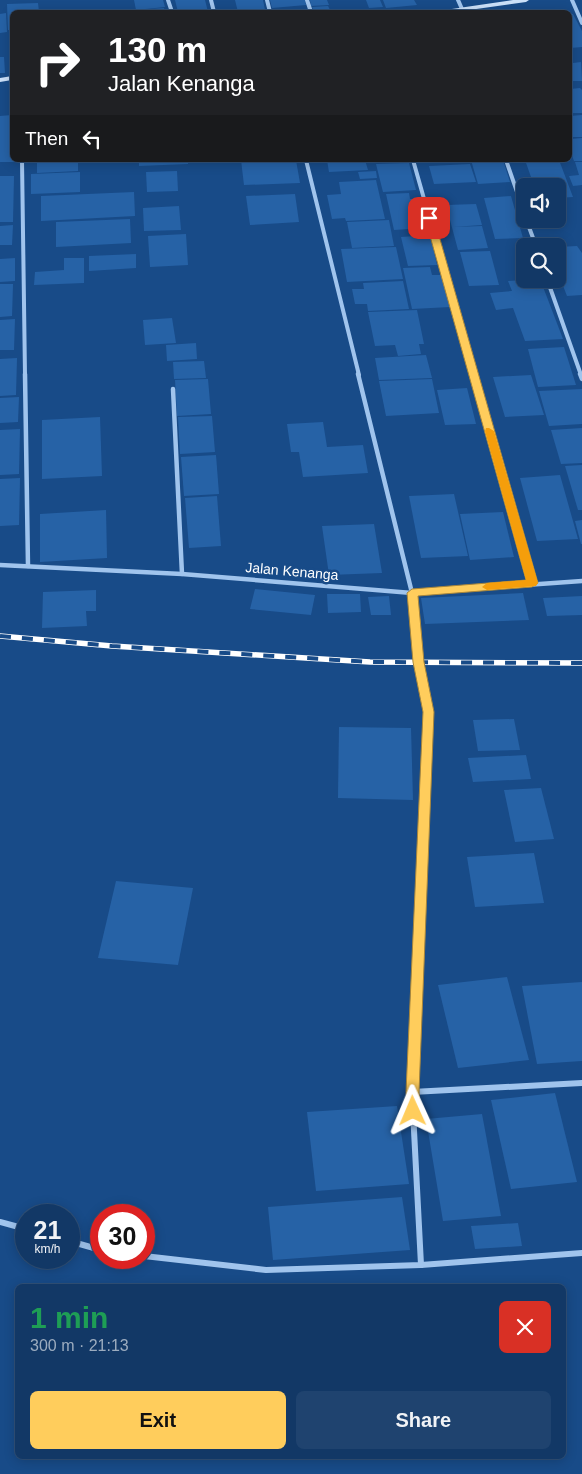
<!DOCTYPE html>
<html lang="en">
<head>
<meta charset="utf-8">
<style>
	body { margin:0; font-family:Helvetica,sans-serif; background:#1f436f; color:#f1f3f6; height:100vh; display:flex; flex-direction:column; font-size:19px; white-space:nowrap }
	* { box-sizing:border-box; margin:0 }
	p { font-size:16px; color:#9cacbf }
	.icon { flex:none; width:28px; height:28px; fill:none; stroke:currentColor; stroke-width:2; stroke-linecap:round; stroke-linejoin:round }
	.map { position:relative; flex:1; overflow:hidden }
	.panel { position:absolute; left:15px; top:1284px; width:551px; height:175px; display:flex; flex-direction:column; background:#123866; border-radius:8px; box-shadow:0 2px 12px #0003,0 0 0 1px #31527a }
	.panel>* { flex:none }
	.top-card { position:absolute; left:10px; top:10px; width:562px; height:152px; border-radius:8px; box-shadow:0 2px 12px #0003,0 0 0 1px #31527a; background:#202124; color:#fff; overflow:hidden }
	.fabs { position:absolute; left:516px; top:178px; display:grid; gap:10px }
	.fabs a { display:grid; place-items:center; width:50px; height:50px; border-radius:8px; background:#123866; box-shadow:0 2px 12px #0003,0 0 0 1px #31527a; font-size:25px }
	.speed { position:absolute; left:15px; top:1204px; display:flex; gap:10px; font-size:25px; font-weight:700; text-align:center }
	.speed>* { display:grid; place-content:center; width:65px; height:65px; border-radius:50%; background:#123866; box-shadow:0 2px 12px #0003,0 0 0 1px #31527a; line-height:1 }
	.speed small { font-size:12px; font-weight:400 }
	.speed .limit { border:8px solid #d22; background:#fff; color:#111 }
	.pin { position:absolute; display:grid; place-items:center; width:42px; height:42px; color:#fff; margin:-21px; border-radius:10px; box-shadow:0 2px 8px #0006 }
	.me { position:absolute; width:55px; margin:-28px; rotate:359deg; stroke-linejoin:round; filter:drop-shadow(0 0 4px #0008) }
	.turn { display:flex; align-items:center; gap:18px; height:105px; padding:0 15px; font-size:22px }
	.turn .icon { width:65px; height:65px; stroke-width:2.5 }
	.turn b { display:block; font-size:35px; line-height:42px }
	.then { display:flex; align-items:center; height:48px; padding:0 15px; background:#0003; gap:10px; font-size:19px }
	.round { display:grid; place-items:center; flex:none; width:52px; height:52px; border-radius:8px; background:#1f436f }
	.head { display:flex; align-items:center; justify-content:space-between; height:85px; padding:0 15px }
	h1 { font-size:30px; font-weight:600; line-height:38px; color:#1e9e55 }
	.cta { display:flex; gap:10px; margin-top:auto; padding:10px 15px }
	.cta a { flex:1; height:58px; border-radius:8px; background:#ffcd5c; color:#111; font-size:20px; font-weight:600; line-height:58px; text-align:center }
	.cta a+a { background:#1f436f; color:#f1f3f6 }
	.map>svg:first-child { display:block }
</style>
</head>
<body>
<div class="map">
<svg width="582" height="1474" viewBox="0 0 582 1474">
	<rect width="100%" height="100%" fill="#184b88"/>
	<g fill="#2662a6">
		<path d="M134,0H163L165,7L136,10Z"/>
		<path d="M175,0H205L208,12H178Z"/>
		<path d="M235,0H263L265,10L238,12Z"/>
		<path d="M270,0H305L306,5L272,8Z"/>
		<path d="M310,0H327L329,5L311,6Z"/>
		<path d="M366,0H380L383,7L369,8Z"/>
		<path d="M383,0H414L417,5L386,8Z"/>
		<path d="M38,3L39,12H12V30H8L7,4Z"/>
		<path d="M328,6L331,12H314L312,7Z"/>
		<path d="M164,8L165,12H137L136,10Z"/>
		<path d="M6,13L7,32L0,33V14Z"/>
		<path d="M570,14H573L582,31V47L570,48Z"/>
		<path d="M0,57H4L5,73H0Z"/>
		<path d="M570,57L573,63L581,62L582,81H570Z"/>
		<path d="M580,88L582,90V113H570V89Z"/>
		<path d="M12,115V160L15,162H0V116Z"/>
		<path d="M582,115V137H570V116Z"/>
		<path d="M582,138V161H574L570,150V139Z"/>
		<path d="M37,160H78V171L37,173Z"/>
		<path d="M139,160H188V164L139,166Z"/>
		<path d="M241,160H296L300,183L244,185Z"/>
		<path d="M327,160H365L368,170L329,172Z"/>
		<path d="M426,160H465V162L426,163Z"/>
		<path d="M471,160H503L510,182L478,184Z"/>
		<path d="M525,160H559L573,197L558,198V186H527L523,177H531Z"/>
		<path d="M575,162H582V185L573,186L569,176L579,175Z"/>
		<path d="M409,163L416,190L383,192L376,164Z"/>
		<path d="M470,164L476,182L434,184L429,166Z"/>
		<path d="M177,171L178,191L147,192L146,172Z"/>
		<path d="M376,171L377,178L360,179L358,172Z"/>
		<path d="M80,172V192L31,194V174Z"/>
		<path d="M0,176H14L13,222H0Z"/>
		<path d="M376,180L385,219L346,221L345,218L332,219L327,195L341,194L339,182Z"/>
		<path d="M134,192L135,216L41,221V196Z"/>
		<path d="M409,193L410,199H418L425,228L394,230L386,194Z"/>
		<path d="M295,194L299,222L250,225L246,196Z"/>
		<path d="M511,196L523,238L495,239L484,198Z"/>
		<path d="M476,204L482,225L453,227L482,226L488,248L458,250L446,205Z"/>
		<path d="M179,206L181,230L144,231L143,208Z"/>
		<path d="M130,219L131,243L56,247V222Z"/>
		<path d="M538,219H553L555,226L541,227Z"/>
		<path d="M389,220L394,246L352,248L347,222Z"/>
		<path d="M13,225L12,245H0V226Z"/>
		<path d="M186,234L188,265L150,267L148,236Z"/>
		<path d="M430,235L437,265L408,266L401,237Z"/>
		<path d="M577,246L582,253V295L567,296L558,273V267L565,266L558,247Z"/>
		<path d="M396,247L403,279L347,282L341,249Z"/>
		<path d="M490,251L499,285L469,286L460,252Z"/>
		<path d="M136,254V268L89,271V256Z"/>
		<path d="M15,258V281L0,282V259Z"/>
		<path d="M64,258H84V283L34,285L35,272L64,270Z"/>
		<path d="M430,267L432,275H442L450,307L412,309L403,268Z"/>
		<path d="M540,279L563,339L525,341L513,308L496,310L490,293L512,291L508,281Z"/>
		<path d="M403,281L409,309L368,311L367,304H355L352,289H364L363,283Z"/>
		<path d="M0,284H13L12,316L0,317Z"/>
		<path d="M417,310L424,344H419L421,354L398,356L395,345L375,346L368,312Z"/>
		<path d="M172,318L176,343L145,345L143,320Z"/>
		<path d="M15,319L14,350H0V320Z"/>
		<path d="M196,343L197,359L167,361L166,345Z"/>
		<path d="M564,347L576,385L538,387L528,349Z"/>
		<path d="M426,355L432,378L379,380L375,358Z"/>
		<path d="M17,358L16,395L0,396V359Z"/>
		<path d="M204,361L206,378L174,379L173,362Z"/>
		<path d="M531,375L544,415L505,417L493,377Z"/>
		<path d="M208,379L211,414L177,416L175,380Z"/>
		<path d="M432,379L439,413L386,416L379,381Z"/>
		<path d="M467,388L476,424L445,425L437,390Z"/>
		<path d="M582,389V424L549,426L539,391Z"/>
		<path d="M19,397L18,422L0,423V398Z"/>
		<path d="M212,416L215,452L180,454L178,417Z"/>
		<path d="M100,417L102,476L42,479V420Z"/>
		<path d="M323,422L327,447L363,445L368,473L303,477L299,452H291L287,424Z"/>
		<path d="M582,428V463L561,464L551,430Z"/>
		<path d="M20,429L19,474L0,475V430Z"/>
		<path d="M216,455L219,494L184,496L181,457Z"/>
		<path d="M582,465V510H578L565,466Z"/>
		<path d="M560,475L578,539L537,541L520,478Z"/>
		<path d="M20,478L19,525L0,526V479Z"/>
		<path d="M454,494L468,556L421,558L409,496Z"/>
		<path d="M217,496L221,546L189,548L185,498Z"/>
		<path d="M106,510L107,558L40,562V514Z"/>
		<path d="M503,512L514,557L470,560L460,514Z"/>
		<path d="M582,520V544H581L575,521Z"/>
		<path d="M374,524L382,573L329,575L322,526Z"/>
		<path d="M255,589L315,595L311,615L250,609Z"/>
		<path d="M96,590V611H86L87,626L42,628L43,592Z"/>
		<path d="M523,593L529,620L425,624L421,598Z"/>
		<path d="M327,594H360L361,612L328,613Z"/>
		<path d="M389,596L391,615H371L368,597Z"/>
		<path d="M582,596V615L547,616L543,598Z"/>
		<path d="M514,719L520,750L478,751L473,720Z"/>
		<path d="M339,727L411,728L413,800L338,798Z"/>
		<path d="M526,755L531,779L473,782L468,758Z"/>
		<path d="M541,788L554,839L515,842L504,790Z"/>
		<path d="M534,853L544,903L475,907L467,857Z"/>
		<path d="M116,881L193,888L178,965L98,958Z"/>
		<path d="M507,977L529,1060L458,1068L438,985Z"/>
		<path d="M582,982V1061L537,1064L522,986Z"/>
		<path d="M555,1093L577,1182L511,1189L491,1100Z"/>
		<path d="M397,1106L409,1184L316,1191L307,1112Z"/>
		<path d="M482,1114L501,1216L443,1221L426,1119Z"/>
		<path d="M402,1197L410,1250L273,1260L268,1207Z"/>
		<path d="M518,1223L522,1246L475,1249L471,1226Z"/>
	</g>
	<g fill="none" stroke-linecap="round" stroke-linejoin="round">
		<g stroke="#a0c4ed" stroke-width="4">
			<path d="M168,0L172,12"/>
			<path d="M211,0L214,12"/>
			<path d="M267,0L270,12"/>
			<path d="M307,0L311,12"/>
			<path d="M458,0L462,9"/>
			<path d="M572,0L582,23"/>
			<path d="M22,160L25,375"/>
			<path d="M306,160L359,375"/>
			<path d="M413,160L474,375"/>
			<path d="M506,160L525,215"/>
			<path d="M526,219L536,246"/>
			<path d="M547,279L581,375"/>
		</g>
		<g stroke="#a0c4ed" stroke-width="4.5">
			<path d="M25,374L28,566"/>
			<path d="M358,374L412,593L419,662L428,712L422,857"/>
			<path d="M474,374L533,583"/>
			<path d="M580,374L582,379"/>
			<path d="M173,389L182,574"/>
			<path d="M0,565L182,574L412,593L582,581"/>
		</g>
		<g stroke="#a0c4ed" stroke-width="6">
			<path d="M412,1092L582,1083"/>
			<path d="M0,1222L26,1229"/>
			<path d="M69,1241L101,1250"/>
			<path d="M144,1256L266,1270L421,1265L582,1253"/>
			<path d="M421,1265L412,1092L422,855"/>
		</g>
		<g fill="#cce1f9" fill-rule="evenodd">
			<path d="M513,0H529L526,2L455,12H442L445,10Z"/>
			<path d="M12,76V80L0,82V78Z"/>
		</g>
		<defs>
			<path id="rail" d="M0,636L112,646L370,662L582,663"/>
		</defs>
		<use href="#rail" stroke="#fff" stroke-width="5.5"/>
		<use href="#rail" stroke="#184b88" stroke-width="4" stroke-dasharray="11" stroke-linecap="butt"/>
	</g>
	<path fill="#ffcd5c" stroke="#a6853c" d="M429,215L434,218L538,583L532,587L418,596L424,662L434,712L419,1092L420,1111L418,1115L413,1117L408,1115L406,1092L423,712L413,662L407,593L412,589L526,580L425,218Z"/>
	<path fill="#f59e0b" d="M486,428H489L494,431L538,583L536,586L487,590L482,587L487,583L526,580L485,431Z"/>
	<g text-anchor="middle" stroke-width="5" stroke-linejoin="round" paint-order="stroke">
		<g font-size="14" fill="#fff" stroke="#184b88">
			<text transform="translate(292 571) rotate(5)" y="5">Jalan Kenanga</text>
		</g>
	</g>
</svg>
<div class="fabs">
<a><svg class="icon" aria-label="sound" viewBox="0 0 24 24"><path d="M4 9h4l5-4v14l-5-4H4zM17 9q2 3 0 6"/></svg></a>
<a><svg class="icon" aria-label="search" viewBox="0 0 24 24"><circle cx="10" cy="10" r="6"/><path d="M15 15l6 6"/></svg></a>
</div>
<div class="speed"><div>21<small>km/h</small></div><div class="limit">30</div></div>
<div class="pin" style="left:429px;top:218px;background:#d93025"><svg class="icon" aria-label="arrive" viewBox="0 0 24 24"><path d="M6 21V4h12l-3 4 3 4H6"/></svg></div>
<svg class="me" style="left:413px;top:1111px" viewBox="-20 -20 40 40"><path d="M0-17L14 15 0 8-14 15z" fill="#ffcd5c" stroke="#fff" stroke-width="4"/></svg>
<div class="top-card">
<div class="turn"><svg class="icon" aria-label="right" viewBox="0 0 24 24"><path d="M7 20v-9h11M14 6l5 5-5 5"/></svg><div><b>130 m</b>Jalan Kenanga</div></div>
<div class="then">Then<svg class="icon" aria-label="left" viewBox="0 0 24 24"><path d="M17 20v-9H6M10 6l-5 5 5 5"/></svg></div>
</div>
<section class="panel">
<div class="head"><div><h1>1 min</h1><p>300 m · 21:13</p></div><a class="round" style="background:#d93025;color:#fff"><svg class="icon" aria-label="close" viewBox="0 0 24 24"><path d="M6 6l12 12M18 6L6 18"/></svg></a></div>
<div class="cta"><a>Exit</a><a>Share</a></div>
</section>
</div>
</body>
</html>
